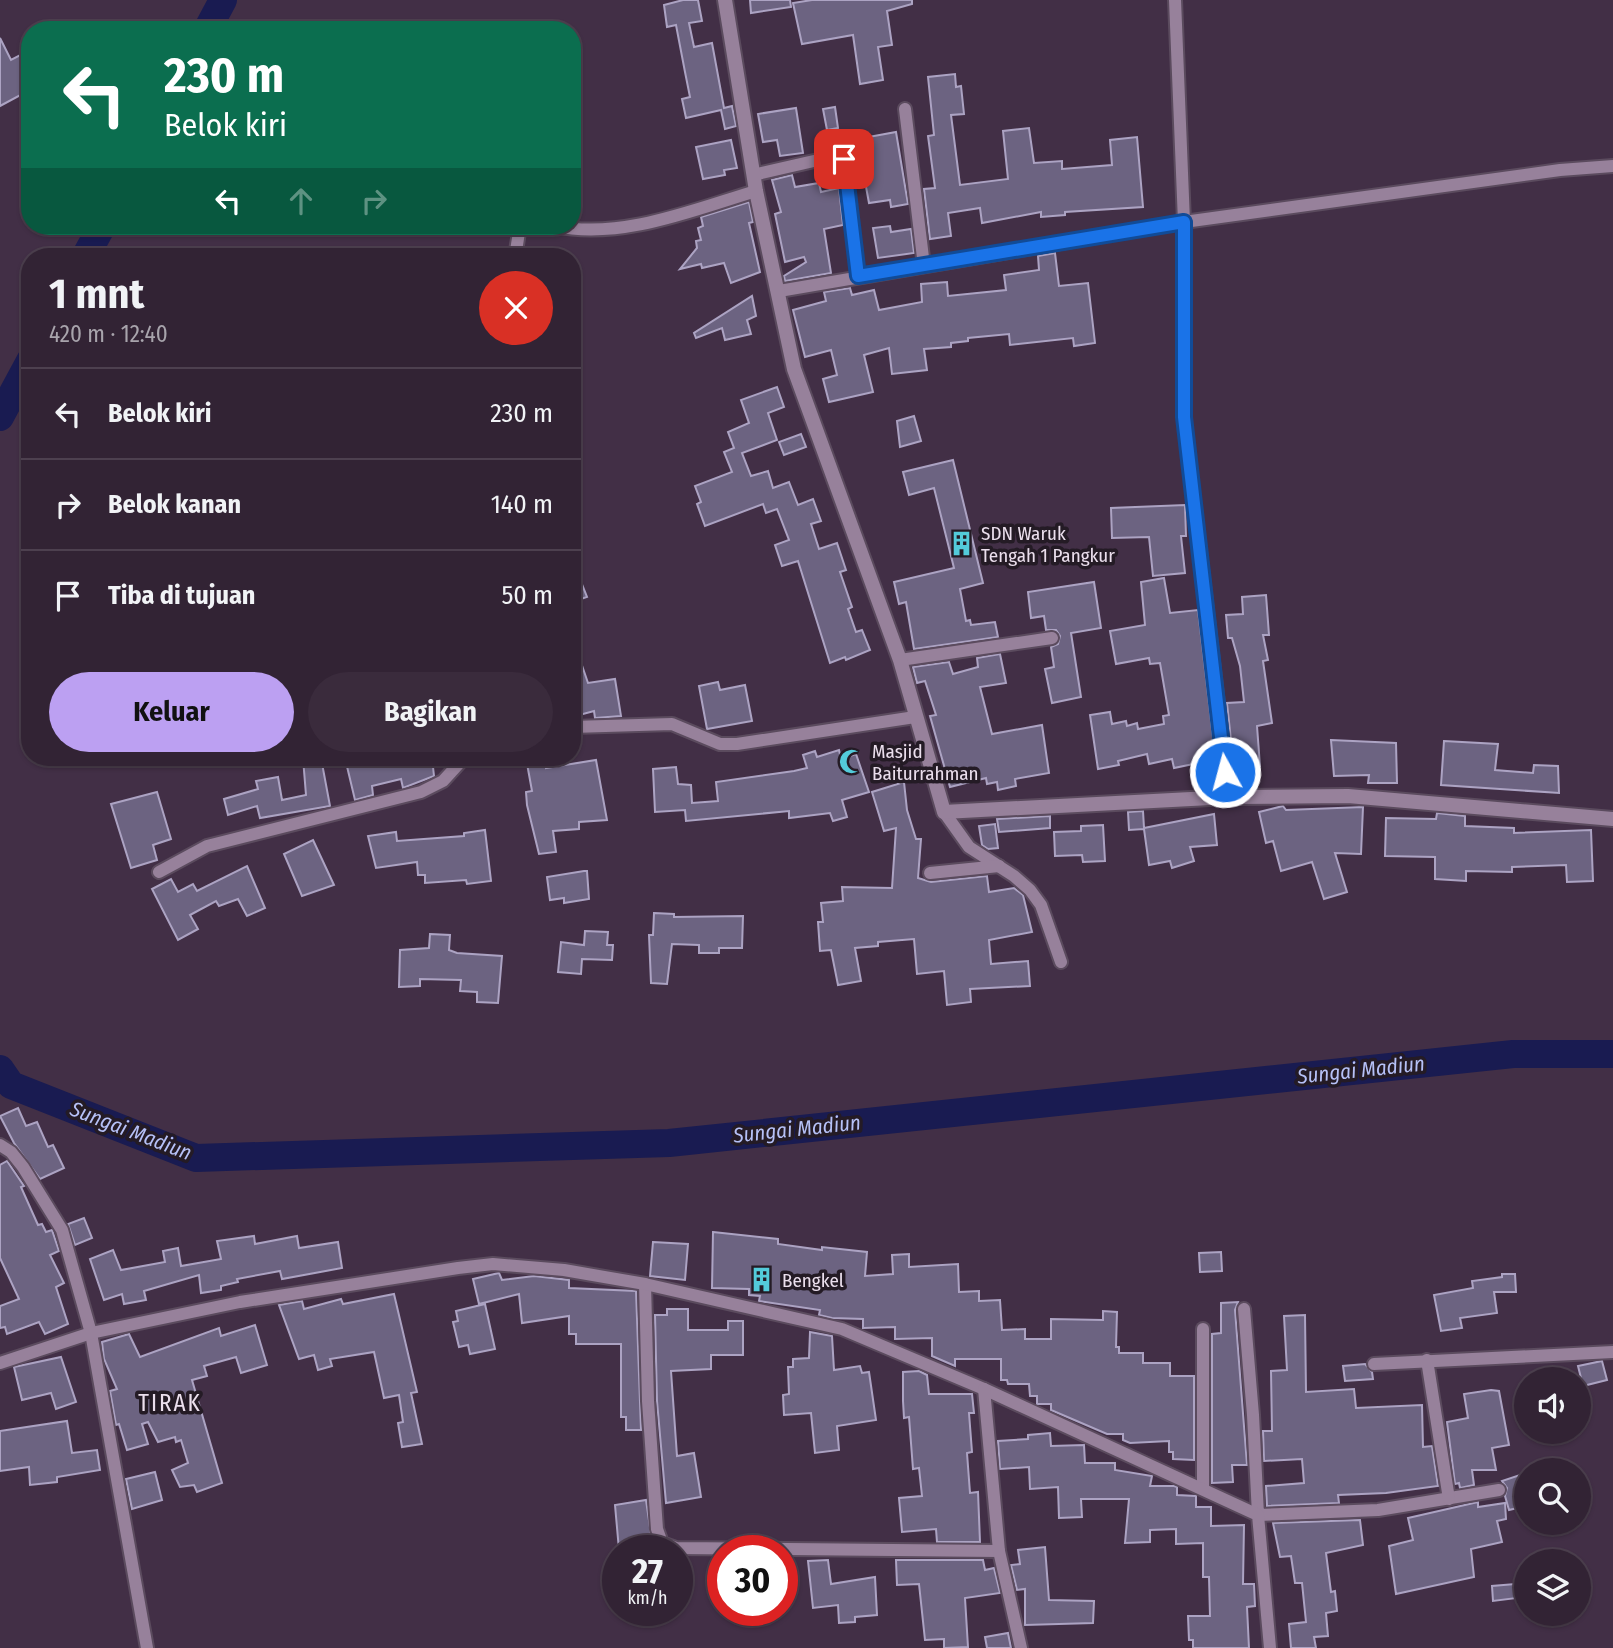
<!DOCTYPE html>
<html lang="id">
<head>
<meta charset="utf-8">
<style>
	body { margin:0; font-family:"Fira Sans Condensed",sans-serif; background:#3a2b3c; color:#f1f3f6; height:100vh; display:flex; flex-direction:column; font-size:26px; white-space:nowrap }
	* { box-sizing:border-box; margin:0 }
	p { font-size:23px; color:#a8a4ac }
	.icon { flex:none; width:38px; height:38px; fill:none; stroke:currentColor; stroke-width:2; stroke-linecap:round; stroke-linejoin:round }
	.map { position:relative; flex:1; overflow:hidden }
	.drawer { position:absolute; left:21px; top:248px; width:560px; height:518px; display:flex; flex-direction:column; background:#322334; border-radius:28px; box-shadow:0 2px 5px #0004,0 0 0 2px #4d404f }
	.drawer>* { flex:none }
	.guide { position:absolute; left:21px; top:21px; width:560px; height:214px; border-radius:28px; box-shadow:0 2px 5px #0004,0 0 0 2px #4d404f; background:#0b6e4f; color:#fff; overflow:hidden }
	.controls { position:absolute; left:1514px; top:1367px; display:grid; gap:14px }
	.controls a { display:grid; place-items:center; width:77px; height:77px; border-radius:50%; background:#322334; box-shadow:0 2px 5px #0004,0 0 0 2px #4d404f; font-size:35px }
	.speed { position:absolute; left:602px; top:1535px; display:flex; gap:14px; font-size:35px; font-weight:700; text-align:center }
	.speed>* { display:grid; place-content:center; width:91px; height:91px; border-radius:50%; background:#322334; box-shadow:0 2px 5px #0004,0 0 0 2px #4d404f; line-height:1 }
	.speed small { font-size:18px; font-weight:400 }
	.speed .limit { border:10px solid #d22; background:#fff; color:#111 }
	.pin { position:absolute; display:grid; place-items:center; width:60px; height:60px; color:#fff; margin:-30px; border-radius:14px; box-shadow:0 4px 10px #0006 }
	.me { position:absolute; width:77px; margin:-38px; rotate:353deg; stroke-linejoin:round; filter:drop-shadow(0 0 5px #0008) }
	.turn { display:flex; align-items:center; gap:24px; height:147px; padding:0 28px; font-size:32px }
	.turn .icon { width:91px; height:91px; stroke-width:2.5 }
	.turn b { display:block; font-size:49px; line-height:60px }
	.lanes { display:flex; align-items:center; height:66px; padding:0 28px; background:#0003; justify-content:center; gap:35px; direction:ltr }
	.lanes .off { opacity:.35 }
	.round { display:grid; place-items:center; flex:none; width:74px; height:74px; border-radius:37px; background:#3a2b3c }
	.head { display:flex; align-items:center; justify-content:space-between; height:119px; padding:0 28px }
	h1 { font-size:42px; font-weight:700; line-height:52px }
	.cta { display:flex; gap:14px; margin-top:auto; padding:14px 28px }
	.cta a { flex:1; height:80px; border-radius:42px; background:#bca0f2; color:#111; font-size:28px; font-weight:700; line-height:80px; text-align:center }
	.cta a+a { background:#3a2b3c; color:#f1f3f6 }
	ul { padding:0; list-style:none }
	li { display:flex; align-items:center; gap:21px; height:91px; padding:0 28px; border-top:2px solid #4d404f }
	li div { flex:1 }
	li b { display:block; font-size:26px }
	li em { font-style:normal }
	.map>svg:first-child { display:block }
</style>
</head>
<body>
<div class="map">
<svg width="1613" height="1648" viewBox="0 0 1613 1648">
	<rect width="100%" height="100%" fill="#422f46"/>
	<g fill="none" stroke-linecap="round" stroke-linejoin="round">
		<g stroke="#191b51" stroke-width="28">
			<path d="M207,30L223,0"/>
			<path d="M85,257L102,226"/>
			<path d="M0,417L30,361"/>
			<path d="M0,1069L11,1085L196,1158L669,1143L1513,1054H1613"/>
		</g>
	</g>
	<g fill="#6c6381" stroke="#aca3c3" stroke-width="2">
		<path d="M683,0H698L702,21L689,23L694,47L712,43L724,108L732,106L736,126L725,129L721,110L686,118L682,99L690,97L685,72L676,25L667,27L664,5Z"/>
		<path d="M750,0H790L791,7L751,13Z"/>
		<path d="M812,0H912V4L887,11L892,45L878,47L883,80L860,84L853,35L802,44L793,3Z"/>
		<path d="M0,38L11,60L26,52L30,60V90L0,106Z"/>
		<path d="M955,74L956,87L961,86L964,114L951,115L960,185L1008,179L1003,131L1029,128L1034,163L1062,161V169L1112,165L1110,140L1137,137L1143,207L1065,212V215L1041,217V212L982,223L980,208L948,213L951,236L930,239L924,189L935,188L928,136L934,135L928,77Z"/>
		<path d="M835,107L838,128L827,130L823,109Z"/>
		<path d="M796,108L803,153L780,156L777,140L763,142L758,114Z"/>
		<path d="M896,132L908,204L891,207L890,200L869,203L864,176L869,175L863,138Z"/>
		<path d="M731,140L737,168L724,170L725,175L703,179L696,147Z"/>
		<path d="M792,175L795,187L819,183L821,192L839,188L843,225L824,229L831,273L785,281L784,276L806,262L804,257L785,262L775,214L781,212L772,180Z"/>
		<path d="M749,202L753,222L749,223L760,272L731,283L724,263L702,268L701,264L680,269L697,248L696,241L701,240L698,228L703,226L701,217Z"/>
		<path d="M890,226L891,232L911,229L914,253L878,258L873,228Z"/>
		<path d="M1055,253L1059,286L1088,283L1095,343L1074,346L1073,338L1010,345L1009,334L968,338V341L951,343V347L924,349L927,370L892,374L889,348L864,355L873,392L829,402L823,379L837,375L831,350L805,357L793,310L826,301L824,292L850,288L852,295L874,290L879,310L922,302L921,284L947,282L948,296L1006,290L1004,275L1039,270L1038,256Z"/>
		<path d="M752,296L756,316L747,320L751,334L725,340L722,328L696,338L694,333Z"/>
		<path d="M777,387L784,407L768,413L777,440L742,453L751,476L768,471L773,488L789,482L798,505L813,499L821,521L811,524L819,549L837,543L846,570L840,572L852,607L848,609L856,632L862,630L870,650L846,660L845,657L830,663L798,561L782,566L775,545L789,540L777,509L766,513L763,504L705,526L697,504L701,502L695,486L732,472L724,452L734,448L728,432L749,423L741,400Z"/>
		<path d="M914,416L921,441L900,447L897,421Z"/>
		<path d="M801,434L806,447L784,455L779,442Z"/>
		<path d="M953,460L983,583L960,589L966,621L970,620L971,625L995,622L998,637L914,649L906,602L899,604L894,582L954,568L934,488L909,495L903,472Z"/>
		<path d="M1185,505L1186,536H1181L1185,573L1153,576L1149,537L1112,538L1111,508Z"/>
		<path d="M572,559L587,597L572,602Z"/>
		<path d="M1164,578L1170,613L1198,610L1217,772L1205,775L1203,762L1174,768L1172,759L1149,764L1147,754L1118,761L1119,765L1098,769L1090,715L1110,712L1112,724L1126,721L1127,726L1137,723L1138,729L1164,724L1163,716L1169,715L1160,663L1150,664L1149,658L1116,664L1110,631L1145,625L1141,582Z"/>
		<path d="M1094,582L1101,628L1071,633L1081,697L1052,703L1045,669L1054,667L1051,647L1058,644L1060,636L1056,630H1046L1044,616L1031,618L1028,592Z"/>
		<path d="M1266,595L1269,635H1263L1268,660L1263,661L1272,723L1257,726L1260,766L1234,768L1227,703L1244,702L1240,666L1232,638H1228L1226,615L1243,614L1242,597Z"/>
		<path d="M574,642L588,683L615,679L621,716L595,718L594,711L572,717Z"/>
		<path d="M1000,654L1006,683L980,687L992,734L1042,725L1049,773L1015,779L1016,786L998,790L997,782L987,784L986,778L950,787L930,716L936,715L925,681L917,683L913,667L949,662L953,674L978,667L977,658Z"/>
		<path d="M718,682L720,690L745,685L752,721L707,729L699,686Z"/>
		<path d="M1331,740L1396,743L1397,783H1368L1369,775L1334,776Z"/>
		<path d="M1444,741L1498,744L1495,770L1533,773L1534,765L1558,766L1559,793L1441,785Z"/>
		<path d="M839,750L841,759L856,754L869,792L842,800L847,817L833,821L830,813L789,818V811L686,821L685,810L655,812L653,769L676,767L678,784L691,785L692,803L718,801L716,782L794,771L807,768L803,755L815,751L817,757Z"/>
		<path d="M303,758H321L330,806L260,818L257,806L228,815L224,799L258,789L256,781L278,777L282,800L306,795Z"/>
		<path d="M345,758H432L434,776L403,788L401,779L372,786L373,795L355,800Z"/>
		<path d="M526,758H545L546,768L596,760L607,820L579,822V829L553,831L556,852L539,854L527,805L526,792L532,791Z"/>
		<path d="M904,782L907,810L916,839H921L918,878L931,882L987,876L989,892L1014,888L1023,895L1032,932L989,940L991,964L1028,961L1030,986L970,989L971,1002L947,1005L944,971L917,974L914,939L878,942V946L855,948L861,981L838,985L831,950L820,951L818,922H823L821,903L843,901L842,887L892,888L896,828L884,831L872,792Z"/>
		<path d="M157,792L171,839L153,845L157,860L131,868L111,804Z"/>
		<path d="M1283,806L1286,810L1363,807L1361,854L1335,853L1347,892L1324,899L1312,862L1281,871L1273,841L1266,843L1259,812Z"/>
		<path d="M1143,811L1144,828L1214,814L1217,845L1190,847L1194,861L1172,868L1170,861L1149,865L1144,829L1129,830L1128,812Z"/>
		<path d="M1437,813L1465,816V826L1514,828V833L1591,830L1593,881L1567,882L1566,865L1512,867V872L1466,871V881L1435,879V857L1385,856L1386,818L1436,819Z"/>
		<path d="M1050,816V828L999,832L997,819Z"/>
		<path d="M995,824L998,848L988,849L982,845L979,826Z"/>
		<path d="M1103,825L1105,861L1083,862L1082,855L1055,856L1054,832L1081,831V826Z"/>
		<path d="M485,830L491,881L467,884L466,880L425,883V875H418L417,862L376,868L368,836L396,832L397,841L464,836V833Z"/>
		<path d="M313,840L334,885L302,896L284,854Z"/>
		<path d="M247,866L265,908L247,916L238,899L219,906L216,901L190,915L198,929L178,940L152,889L171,879L178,892L193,884L197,891Z"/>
		<path d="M584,871H587L589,899L564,903V898L550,900L547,877Z"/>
		<path d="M654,913L674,914V917L743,916L742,948H719V953H699V945L672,944L667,984L651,983L649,935H653Z"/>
		<path d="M585,931L608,932L607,945H613L612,960L582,959L581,974L558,972L561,942L584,945Z"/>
		<path d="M430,934L450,935L449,950L457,953L502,956L498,1003L477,1002V992L460,991L461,980L420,979V986L399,987L400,950L429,948Z"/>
		<path d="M18,1108L26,1126L37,1122L48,1147L53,1145L64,1168L40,1179L14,1143L0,1116Z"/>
		<path d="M7,1161L24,1186L21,1187L38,1225L42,1224L46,1232L52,1230L59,1251L50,1255L64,1283L56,1287L68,1324L45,1334L39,1322L7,1334L5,1327L0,1328V1306L19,1299L0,1258V1165Z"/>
		<path d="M84,1218L92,1238L75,1245L68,1224Z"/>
		<path d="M713,1232L778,1239V1244L822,1250V1247L867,1252L865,1276L893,1274L892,1255L909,1254V1267L958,1264L959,1292L979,1291V1301L1000,1300L1002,1330L1025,1329V1339H1051V1319L1103,1320V1311L1117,1312L1116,1347H1119V1353H1143V1363H1170V1376H1194V1460L1173,1459V1452H1169V1441L1130,1443L1123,1440V1434H1107L1051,1410V1404H1037V1396H1030L1029,1384H1008L1007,1380H1001V1359H955V1366L932,1356V1338L895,1339V1327L863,1328V1319L832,1318L819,1315L820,1310L759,1301L760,1296L749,1295V1289L712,1288Z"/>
		<path d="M254,1236L255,1244L297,1236L299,1248L338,1242L342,1268L282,1279L280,1271L237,1279L238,1282L221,1286V1290L201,1293L199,1275L144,1291L146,1300L124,1304L122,1294L104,1300L90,1259L113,1250L121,1270L165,1262L163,1251L178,1248L181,1266L221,1259L217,1241Z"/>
		<path d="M653,1242L688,1244L685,1280L650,1276Z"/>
		<path d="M1221,1252L1222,1271L1200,1272L1199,1253Z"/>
		<path d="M499,1273L502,1280L534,1276L569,1280V1288L636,1291L641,1430H626V1417H621V1344H576V1334H569V1316L522,1323L519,1294L479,1304L473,1279Z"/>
		<path d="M1502,1274H1515L1516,1292H1494L1497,1313L1460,1318L1462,1328L1441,1331L1434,1295L1473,1288L1472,1281L1502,1277Z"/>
		<path d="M394,1294L417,1392L411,1393L422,1444L402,1447L398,1423L403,1422L399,1395L384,1398L374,1352L330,1359L332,1366L318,1370L314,1355L299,1359L279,1305L302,1301L304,1309L341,1299L343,1304Z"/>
		<path d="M1238,1302L1235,1310L1247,1465H1232L1233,1482L1212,1483V1334L1221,1333V1303Z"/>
		<path d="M485,1304L495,1349L470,1354L468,1345L459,1347L453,1322L458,1321L456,1311Z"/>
		<path d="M667,1309H688V1330H728V1321H743V1355H711V1369L671,1371L677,1456L694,1453L701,1497L666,1503L657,1401L655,1315H667Z"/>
		<path d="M1305,1315L1306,1392L1354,1389L1356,1408L1422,1405L1423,1447L1432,1446L1438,1486L1386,1493L1338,1495L1339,1503L1267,1506L1266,1486L1304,1483L1302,1459L1264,1461L1263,1431H1272L1271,1371L1287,1370L1284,1316Z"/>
		<path d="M255,1325L267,1365L241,1373L236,1357L204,1366L207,1376L192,1380L222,1483L197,1492L194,1485L180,1487L172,1470L188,1463L181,1440L176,1442L175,1437L158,1442L148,1422L142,1424L148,1444L127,1450L119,1424L116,1425L110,1391L117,1389L104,1359L102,1342L129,1334L140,1357L219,1328L221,1336Z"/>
		<path d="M810,1332L832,1336L834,1370L860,1366L862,1373L869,1372L876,1420L837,1426L839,1450L815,1453L811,1413L784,1415L783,1395L789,1394L788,1367H793V1359L809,1358Z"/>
		<path d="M61,1357L76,1402L56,1409L51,1393L22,1400L14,1367Z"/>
		<path d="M1602,1361L1607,1380L1583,1386L1578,1366Z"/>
		<path d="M1365,1364L1372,1372L1373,1379L1345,1381L1343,1366Z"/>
		<path d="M919,1371L927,1375L929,1394H972L974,1413H969L972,1452L967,1453L970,1493L978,1492L980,1542H937L936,1529L902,1532L899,1498L922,1496L919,1468L913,1469L909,1417L904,1418L903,1401V1372Z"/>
		<path d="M1491,1390L1499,1391L1509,1445L1492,1448L1496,1470H1472L1474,1485L1460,1488L1459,1483L1455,1484L1447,1422L1468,1418L1464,1394Z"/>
		<path d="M67,1421L72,1453L97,1450L100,1470L57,1477V1482L30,1485L29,1467L0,1471V1431Z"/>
		<path d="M1050,1433L1051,1446L1084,1445L1085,1463H1115V1470L1152,1476L1150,1486H1174L1177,1487V1495L1196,1496V1507H1211V1526L1244,1525L1243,1584H1254L1255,1606L1247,1607L1249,1648H1193V1640H1189L1188,1616H1210L1209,1577H1203V1543L1176,1544V1529L1150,1530V1542L1125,1543L1129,1499H1081L1082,1517L1059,1518L1058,1487L1030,1489L1029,1467L1000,1469L998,1441L1028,1439V1435Z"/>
		<path d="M155,1472L162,1500L132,1509L126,1479Z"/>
		<path d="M1526,1473V1506L1509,1510L1505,1496L1507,1488L1502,1481Z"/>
		<path d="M646,1500L653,1548L619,1550L615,1505Z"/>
		<path d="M1478,1502V1507L1505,1503L1506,1519L1497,1521L1502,1542L1471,1549L1474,1577L1396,1594L1389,1546L1413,1540L1408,1518Z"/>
		<path d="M1360,1520L1363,1545L1326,1553L1331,1592L1335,1591L1337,1611L1326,1613L1328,1636L1314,1637L1316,1648H1291L1289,1624L1306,1622L1302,1583H1295L1291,1556L1280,1557L1273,1523Z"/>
		<path d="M1045,1547L1049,1600L1094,1601L1093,1623L1025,1625V1589L1017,1590L1011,1565L1020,1564L1018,1550Z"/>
		<path d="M828,1560L831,1584L875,1577L877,1615L855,1617V1622L839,1623L838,1605L813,1608L808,1561Z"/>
		<path d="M896,1560H983L985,1570L994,1568L1000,1593L965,1598L968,1647L944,1648V1639L925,1640L919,1584L897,1585Z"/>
		<path d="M1515,1584L1517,1598L1493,1601L1492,1586Z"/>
		<path d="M1008,1633L1011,1648H987L985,1637Z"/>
	</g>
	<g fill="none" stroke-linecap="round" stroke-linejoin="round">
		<defs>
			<g id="minor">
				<path d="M1175,0L1184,222V417L1229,797"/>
				<path d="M905,109L924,266"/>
				<path d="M753,175L840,155L844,158L858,276"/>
				<path d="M555,226C621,240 693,210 756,191"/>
				<path d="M515,257L520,226"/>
				<path d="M779,291L1184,222L1560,170L1613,166"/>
				<path d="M900,660L1052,638"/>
				<path d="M572,727L672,724L720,744H737L915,717"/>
				<path d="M944,812L969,847L1014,876L1030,890L1041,905L1061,962"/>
				<path d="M159,872L207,846L421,792L443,781L464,758"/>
				<path d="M930,873L999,866"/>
				<path d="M0,1145L11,1152L23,1167L62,1230L91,1333L147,1648"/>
				<path d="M645,1284L648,1401L657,1529L662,1543L676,1548L999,1551"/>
				<path d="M1244,1309L1253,1415L1258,1515L1378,1510L1499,1490"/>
				<path d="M1203,1329V1488"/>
				<path d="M1427,1360L1449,1499"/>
				<path d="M0,1363L91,1333L240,1302L458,1268L493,1264L564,1270L645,1284L842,1329L984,1389L1258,1515L1270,1648"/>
				<path d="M1374,1364L1613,1352"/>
				<path d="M984,1389L999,1551L1021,1648"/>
			</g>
			<path id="tertiary" d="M725,0L756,191L794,369L900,660L944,812L1229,797L1348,796L1613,819"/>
		</defs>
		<use href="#minor" stroke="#5b4b5e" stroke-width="16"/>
		<use href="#tertiary" stroke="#5b4b5e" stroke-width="18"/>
		<use href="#minor" stroke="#97819b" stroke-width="12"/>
		<use href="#tertiary" stroke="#97819b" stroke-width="14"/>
	</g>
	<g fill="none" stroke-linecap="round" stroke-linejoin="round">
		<defs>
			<path id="route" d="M844,159L858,276L1184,222V417L1225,772"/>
		</defs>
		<use href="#route" stroke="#114b97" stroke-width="18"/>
		<use href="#route" stroke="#1a73e8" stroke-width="12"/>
	</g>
	<defs>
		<symbol id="building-bare" viewBox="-9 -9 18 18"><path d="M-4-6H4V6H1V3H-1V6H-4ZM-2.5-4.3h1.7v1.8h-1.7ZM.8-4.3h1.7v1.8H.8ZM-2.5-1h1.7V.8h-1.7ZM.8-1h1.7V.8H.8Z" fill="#53cbda" stroke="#241b25" stroke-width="2.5" paint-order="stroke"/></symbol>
		<symbol id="mosque-bare" viewBox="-9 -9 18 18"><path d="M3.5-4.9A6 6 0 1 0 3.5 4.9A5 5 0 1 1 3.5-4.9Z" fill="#53cbda" stroke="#241b25" stroke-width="2.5" paint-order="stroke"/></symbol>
	</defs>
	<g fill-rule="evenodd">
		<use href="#building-bare" x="944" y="526" width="35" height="35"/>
		<use href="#mosque-bare" x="834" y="744" width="35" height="35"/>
		<use href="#building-bare" x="744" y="1262" width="35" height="35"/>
	</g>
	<g text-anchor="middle" stroke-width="7" stroke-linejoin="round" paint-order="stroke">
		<g font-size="19" fill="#ebdfed" stroke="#241b25" text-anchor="start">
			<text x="981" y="540">SDN Waruk<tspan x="981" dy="22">Tengah 1 Pangkur</tspan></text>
			<text x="872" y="758">Masjid<tspan x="872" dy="22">Baiturrahman</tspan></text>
			<text x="782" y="1287">Bengkel</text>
		</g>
		<g font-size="21" font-style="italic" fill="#b6c1f7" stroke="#241b25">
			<text transform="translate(1361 1070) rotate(-6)" y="7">Sungai Madiun</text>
			<text transform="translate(797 1129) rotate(-6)" y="7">Sungai Madiun</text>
			<text transform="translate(131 1131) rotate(21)" y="7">Sungai Madiun</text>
		</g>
		<g font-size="23" letter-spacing="2" fill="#ebdfed" stroke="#241b25">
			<text x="170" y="1411">TIRAK</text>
		</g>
	</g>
</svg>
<div class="controls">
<a><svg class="icon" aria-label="sound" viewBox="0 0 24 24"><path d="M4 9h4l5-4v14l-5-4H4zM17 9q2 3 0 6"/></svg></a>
<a><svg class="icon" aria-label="search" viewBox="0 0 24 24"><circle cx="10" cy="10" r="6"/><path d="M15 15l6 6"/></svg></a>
<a><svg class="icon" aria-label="layers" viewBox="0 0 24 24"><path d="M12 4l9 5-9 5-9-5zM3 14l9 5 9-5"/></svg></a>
</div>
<div class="speed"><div>27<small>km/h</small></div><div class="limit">30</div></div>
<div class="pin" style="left:844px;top:159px;background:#d93025"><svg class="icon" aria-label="arrive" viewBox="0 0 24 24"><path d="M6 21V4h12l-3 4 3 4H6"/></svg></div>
<svg class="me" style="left:1225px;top:772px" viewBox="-20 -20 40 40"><circle r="17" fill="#1a73e8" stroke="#fff" stroke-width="3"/><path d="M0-11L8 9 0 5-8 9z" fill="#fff"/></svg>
<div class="guide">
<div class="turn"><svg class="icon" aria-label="left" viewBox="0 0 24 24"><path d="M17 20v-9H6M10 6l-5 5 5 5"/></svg><div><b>230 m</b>Belok kiri</div></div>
<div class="lanes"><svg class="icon" aria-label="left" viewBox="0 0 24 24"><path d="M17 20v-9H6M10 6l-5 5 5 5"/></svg><svg class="icon off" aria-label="ahead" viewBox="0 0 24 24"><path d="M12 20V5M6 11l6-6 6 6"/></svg><svg class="icon off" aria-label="right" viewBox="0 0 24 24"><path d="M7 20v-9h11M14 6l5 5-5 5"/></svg></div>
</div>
<section class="drawer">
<div class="head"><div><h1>1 mnt</h1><p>420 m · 12:40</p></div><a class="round" style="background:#d93025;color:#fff"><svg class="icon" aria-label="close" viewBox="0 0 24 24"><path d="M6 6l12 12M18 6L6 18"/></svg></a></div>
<ul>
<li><svg class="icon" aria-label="left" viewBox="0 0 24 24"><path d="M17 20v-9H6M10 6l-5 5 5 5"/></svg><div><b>Belok kiri</b></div><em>230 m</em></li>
<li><svg class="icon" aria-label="right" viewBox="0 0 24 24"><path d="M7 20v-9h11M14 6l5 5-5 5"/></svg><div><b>Belok kanan</b></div><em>140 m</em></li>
<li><svg class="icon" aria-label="arrive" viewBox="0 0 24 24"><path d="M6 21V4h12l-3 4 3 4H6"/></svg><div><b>Tiba di tujuan</b></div><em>50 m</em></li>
</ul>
<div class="cta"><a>Keluar</a><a>Bagikan</a></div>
</section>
</div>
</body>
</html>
